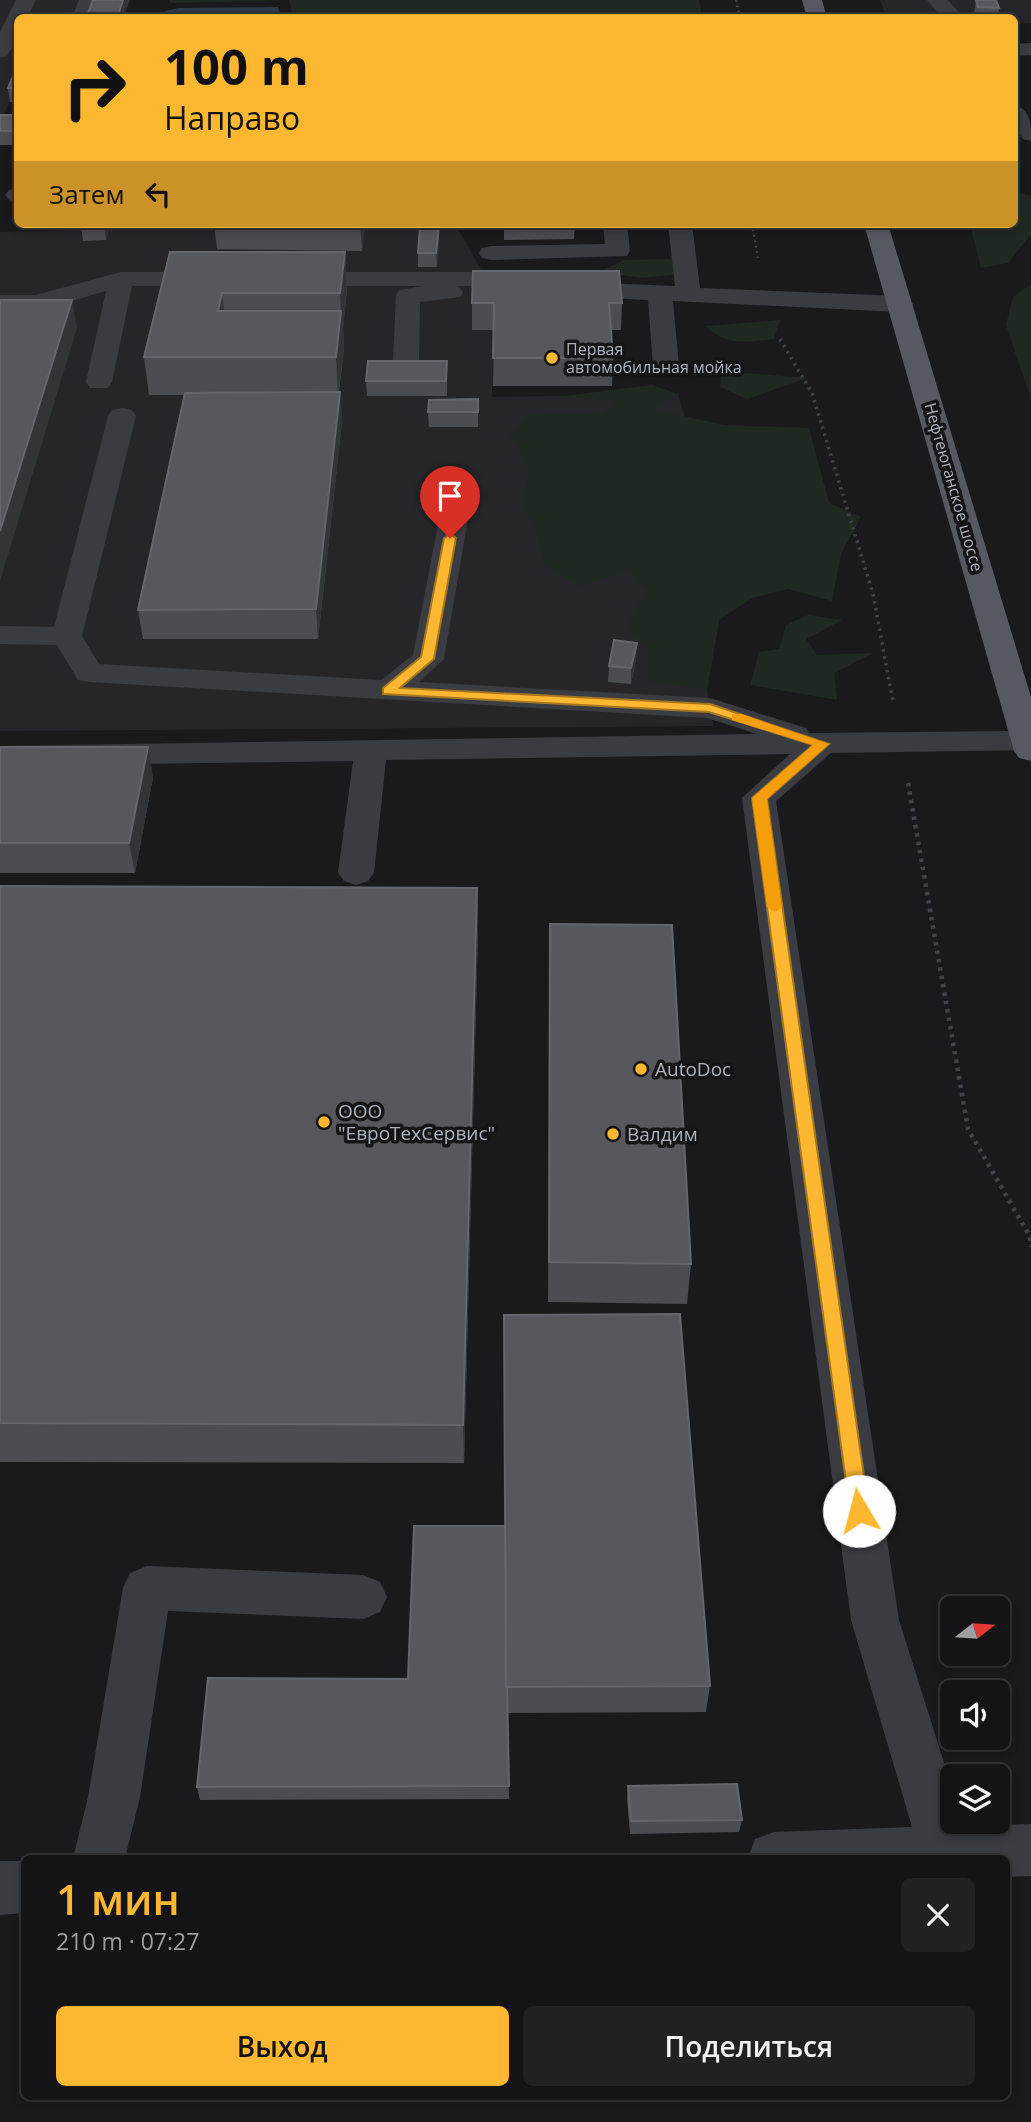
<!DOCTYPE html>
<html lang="ru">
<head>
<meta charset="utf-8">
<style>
	body { margin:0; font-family:"Open Sans",sans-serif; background:#212123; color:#f1f3f6; height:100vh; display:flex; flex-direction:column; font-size:26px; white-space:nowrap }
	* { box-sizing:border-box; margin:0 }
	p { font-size:23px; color:#9d9ea1 }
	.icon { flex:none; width:38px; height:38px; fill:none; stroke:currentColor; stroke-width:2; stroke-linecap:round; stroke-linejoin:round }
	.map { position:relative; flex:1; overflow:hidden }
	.sheet { position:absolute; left:21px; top:1855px; width:989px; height:245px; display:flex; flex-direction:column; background:#141416; border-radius:10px; box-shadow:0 4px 10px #0003,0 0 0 2px #333335 }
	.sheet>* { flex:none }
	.top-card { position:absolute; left:14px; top:14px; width:1004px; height:214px; border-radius:10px; box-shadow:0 4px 10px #0003,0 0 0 2px #333335; background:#feb731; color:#111; overflow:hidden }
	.needle { width:46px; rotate:73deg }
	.controls { position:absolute; left:940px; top:1596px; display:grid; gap:14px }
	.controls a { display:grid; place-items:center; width:70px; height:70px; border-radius:10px; background:#141416; box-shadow:0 4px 10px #0003,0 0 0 2px #333335; font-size:35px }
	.pin { position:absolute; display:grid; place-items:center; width:60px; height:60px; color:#fff; margin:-72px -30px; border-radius:50% 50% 50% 0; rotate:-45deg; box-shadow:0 0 7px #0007 }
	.pin .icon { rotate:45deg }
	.me { position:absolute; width:77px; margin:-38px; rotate:352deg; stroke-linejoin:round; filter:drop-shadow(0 0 5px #0008) }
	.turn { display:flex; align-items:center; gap:24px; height:147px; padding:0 35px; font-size:32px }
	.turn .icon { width:91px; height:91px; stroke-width:2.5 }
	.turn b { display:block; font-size:49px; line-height:60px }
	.then { display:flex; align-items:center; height:66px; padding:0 35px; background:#0003; gap:14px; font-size:26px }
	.round { display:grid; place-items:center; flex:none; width:74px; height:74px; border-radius:10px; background:#212123 }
	.overview { display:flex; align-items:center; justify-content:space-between; height:119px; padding:0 35px }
	h1 { font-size:42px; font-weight:600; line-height:52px; color:#feb731 }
	.action { display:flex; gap:14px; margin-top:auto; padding:14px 35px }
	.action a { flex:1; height:80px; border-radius:10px; background:#feb731; color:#111; font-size:28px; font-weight:600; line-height:80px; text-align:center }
	.action a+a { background:#212123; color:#f1f3f6 }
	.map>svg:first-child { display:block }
</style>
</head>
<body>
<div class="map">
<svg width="1031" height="2122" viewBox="0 0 1031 2122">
	<rect width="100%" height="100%" fill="#1a1a1d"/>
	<g fill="#26262a">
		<path d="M0,0H130L123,17L18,18L17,102H10L0,122Z"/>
		<path d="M880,0H1031V23H1015V18L886,17Z"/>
		<path d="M74,224H224L361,251L365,224H455L481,269L475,279L494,330L492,397L678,394L729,562L707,690L713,726L0,731V232L70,230Z"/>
	</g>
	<g fill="#202921">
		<path d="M169,0H699L702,17L293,18L289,0L171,3Z"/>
		<path d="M1015,192L1031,196V234L1008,263L981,268L970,224H1015Z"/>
		<path d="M675,259L680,274L642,278L599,272L624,260Z"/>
		<path d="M1031,284V399L1006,325L1013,297Z"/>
		<path d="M780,320L774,339C748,342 727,347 706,326Z"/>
		<path d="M721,371L808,378L747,399L720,387Z"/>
		<path d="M652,385L678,394L650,408L723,425L809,428L829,503L861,517L841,554L832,601L788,589L752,598L719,620L707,690L649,681L648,650L626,627L646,591L629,571L579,586L544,565L536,527L524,511L528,466L509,435L529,415L601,414L616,401L556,397Z"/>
		<path d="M808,615L842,620L806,639L817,655L873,653L834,673L837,700L750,685L759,652L779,649L786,625Z"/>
	</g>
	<path fill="#2f3a43" d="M278,7L281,17H164L165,11L178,8Z"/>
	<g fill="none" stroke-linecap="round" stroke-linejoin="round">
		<g stroke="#414349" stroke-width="2.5" stroke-dasharray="2 3.5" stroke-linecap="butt">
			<path d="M736,0L740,18"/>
			<path d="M752,224L758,258"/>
		</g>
		<path stroke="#414349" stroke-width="3.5" stroke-dasharray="2.5 4.5" stroke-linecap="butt" d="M780,339L812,393L873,594L893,702"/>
		<path stroke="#414349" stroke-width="4.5" stroke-dasharray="3.5 5" stroke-linecap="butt" d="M908,783L968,1129L1030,1237L1031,1247"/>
		<g fill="#3b3c42" fill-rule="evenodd">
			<path d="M16,0H36L27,18H18V37L7,56L0,58V32Z"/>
			<path d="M79,0H99L92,18H72Z"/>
			<path d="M927,0H948L964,18H942Z"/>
			<path d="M1031,43V55L1015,56V44Z"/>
			<path d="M1015,105C1031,110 1031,125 1031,141L1023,139L1015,127Z"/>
			<path d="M18,188V202L9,200L5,195L9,190Z"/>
			<path d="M603,224H627L630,251L627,256L491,260L482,258L479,253L482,248L491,246L605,244Z"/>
			<path d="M668,224H692L700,288L900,296L909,299L913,304L909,309L900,312L673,301L679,366L675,372H657L653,366L648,300L498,293L473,286H458L463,292L460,297L420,302L419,363L415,369H397L393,363L396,295L399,290L424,286H294L285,284L282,279L285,274L294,272H475L500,279L675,286Z"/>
			<path d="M121,272H217L226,274L229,279L226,284L217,286H132L112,382L108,388H90L86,382L106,291L37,311H0V295H36Z"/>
			<path d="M122,408L132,410L136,416L82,636L99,664L381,680L413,655L445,489L449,483L459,480L469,483L473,489L444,659L419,682L710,698L806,728L809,733L1031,731V749L1028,750L831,753L776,801L899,1620L952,1788V1822H963L964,1826L1031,1824V1876L1006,1877V1858H748L755,1839L774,1832L912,1827L851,1620L742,798L790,754L386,760L374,873L368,881L356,885L344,881L338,873L353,761L0,766V746L757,734L707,718L89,682L78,680L57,645L0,644V626L54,627L108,416L112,410Z"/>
			<path d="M147,1566L363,1575L380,1582L387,1597L380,1612L363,1619L168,1611L140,1797L125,1858H73L88,1797L123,1588L130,1573Z"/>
			<path d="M0,1861H24V1913L0,1915Z"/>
		</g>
		<g fill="#575962" fill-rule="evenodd">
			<path d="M802,0H822L827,18H807Z"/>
			<path d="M864,224H888L1031,697V761L1019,758L1014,751Z"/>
		</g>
	</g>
	<g fill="#4b4d52">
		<path d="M976,0L999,8L998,18H975L974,13Z"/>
		<path d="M18,74V102H10L8,88Z"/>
		<rect x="0" y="115" width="18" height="30"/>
		<path d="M110,224L106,240L83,241L81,226Z"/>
		<path d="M214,224H365L362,251L217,249Z"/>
		<path d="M504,224H575L574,239L504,240Z"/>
		<path d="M439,227V242L437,267H418V253Z"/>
		<path d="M170,252H345L347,289L343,329L344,348L339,392H340L342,421L318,639H143L138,610L184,395H149L144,357Z"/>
		<path d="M472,303H622L621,330H611L613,358L612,386H493L494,330H472Z"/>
		<path d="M447,361V396H367L366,381Z"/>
		<path d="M478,399V427H429L428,412Z"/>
		<path d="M636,659L631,684L608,682L609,666Z"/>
		<path d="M0,747L153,777L135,873H0Z"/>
		<path d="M0,886L477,888L478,929L464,1463L0,1462Z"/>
		<path d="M550,924L691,1264L687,1304L548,1302Z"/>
		<path d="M208,1678L710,1686L706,1712L508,1713L509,1799L200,1800L197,1787Z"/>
		<path d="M628,1786L742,1820L739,1832L630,1834L627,1799Z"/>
	</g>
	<g fill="#333438">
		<path d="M123,0H130L123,18H117Z"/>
		<path d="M104,224H110L106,240L104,226Z"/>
		<path d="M360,224H365L362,251Z"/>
		<path d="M439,227V242L437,267L436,253Z"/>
		<path d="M345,252L347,289L343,329L344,348L338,395L336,357L341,313L340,293Z"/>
		<path d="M222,293L226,331L218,311Z"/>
		<path d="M72,300L77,328L0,581V531Z"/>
		<path d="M340,392L342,421L318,639L316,609Z"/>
		<path d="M637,643L636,659L631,684V668Z"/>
		<path d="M148,747L153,777L135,873L129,843Z"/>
		<path d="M477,888L478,929L464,1463L463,1425Z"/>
	</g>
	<g fill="#56585e" stroke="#63666c" stroke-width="2">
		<path d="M93,0H123L117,18H86Z"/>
		<path d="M976,0H996L999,8L978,7Z"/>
		<path d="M14,74H18V88H8Z"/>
		<rect x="0" y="115" width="18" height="16"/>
		<rect x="81" y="224" width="23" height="2"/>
		<path d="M420,227H439L436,253H418Z"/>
		<path d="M170,252H345L340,293H222L218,311H341L336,357H144Z"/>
		<path d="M473,271H619L622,303H609L613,358H493L494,303H472Z"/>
		<path d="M0,300H72L0,531Z"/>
		<path d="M368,361H447L446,381H366Z"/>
		<path d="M340,392L316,609L138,610L185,393Z"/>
		<path d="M478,399V412H428L429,400Z"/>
		<path d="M614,640L637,643L631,668L609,666Z"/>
		<path d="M0,747H148L129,843H0Z"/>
		<path d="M0,886L477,888L463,1425L0,1423Z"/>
		<path d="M550,924L672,925L691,1264L549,1262Z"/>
		<path d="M680,1314L710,1686L506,1687L504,1315Z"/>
		<path d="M414,1526H505L506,1687H507L509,1786L197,1787L208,1678L408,1679Z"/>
		<path d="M737,1784L742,1820L631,1821L628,1786Z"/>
	</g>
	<path fill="#feb731" stroke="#a57720" stroke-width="2" d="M450,534L456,538L434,659L400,688L710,704L829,744L767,799L869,1511L866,1517L859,1519L853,1517L850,1511L752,798L813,745L709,712L383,694V688L421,657L444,538Z"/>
	<path fill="#f59e0b" d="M732,714H741L829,744L767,799L782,907L775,912L767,907L752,798L813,745L732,720Z"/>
	<g fill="#feb731" stroke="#151518" stroke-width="2.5">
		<circle cx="552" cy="358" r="7"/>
		<circle cx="641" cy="1069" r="7"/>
		<circle cx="324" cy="1122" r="7"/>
		<circle cx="613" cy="1134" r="7"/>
	</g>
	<g text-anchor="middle" stroke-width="7" stroke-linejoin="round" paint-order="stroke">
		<g font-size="16" fill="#acb2bd" stroke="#151518" text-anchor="start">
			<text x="566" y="355">Первая<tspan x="566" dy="18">автомобильная мойка</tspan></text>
		</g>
		<g font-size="16" fill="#acb2bd" stroke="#151518">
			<text transform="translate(954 487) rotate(74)" y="6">Нефтеюганское шоссе</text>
		</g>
		<g font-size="19" fill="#acb2bd" stroke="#151518" text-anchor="start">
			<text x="655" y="1076">AutoDoc</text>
			<text x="338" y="1118">ООО<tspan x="338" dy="22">"ЕвроТехСервис"</tspan></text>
			<text x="627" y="1141">Валдим</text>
		</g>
	</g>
</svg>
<div class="controls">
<a><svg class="needle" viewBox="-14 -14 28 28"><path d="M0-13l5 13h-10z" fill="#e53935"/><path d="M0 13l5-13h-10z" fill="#9d9ea1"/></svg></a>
<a><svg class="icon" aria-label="sound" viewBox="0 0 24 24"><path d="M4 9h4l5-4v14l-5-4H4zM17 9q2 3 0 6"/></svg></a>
<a><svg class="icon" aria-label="layers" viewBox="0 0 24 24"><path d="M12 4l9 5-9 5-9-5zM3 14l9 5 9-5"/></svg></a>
</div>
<div class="pin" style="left:450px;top:538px;background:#d93025"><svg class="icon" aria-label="arrive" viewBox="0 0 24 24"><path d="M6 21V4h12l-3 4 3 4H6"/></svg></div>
<svg class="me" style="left:859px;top:1511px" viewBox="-20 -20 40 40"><circle r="19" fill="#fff"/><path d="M0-13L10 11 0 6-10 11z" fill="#feb731"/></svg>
<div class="top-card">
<div class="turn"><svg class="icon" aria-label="right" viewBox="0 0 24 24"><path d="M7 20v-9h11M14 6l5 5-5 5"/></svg><div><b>100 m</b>Направо</div></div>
<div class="then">Затем<svg class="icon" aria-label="left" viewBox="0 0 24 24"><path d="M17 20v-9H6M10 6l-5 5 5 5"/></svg></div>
</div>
<section class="sheet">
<div class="overview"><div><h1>1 мин</h1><p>210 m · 07:27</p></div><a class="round"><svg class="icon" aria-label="close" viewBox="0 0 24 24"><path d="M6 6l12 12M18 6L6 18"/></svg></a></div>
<div class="action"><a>Выход</a><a>Поделиться</a></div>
</section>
</div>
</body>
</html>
